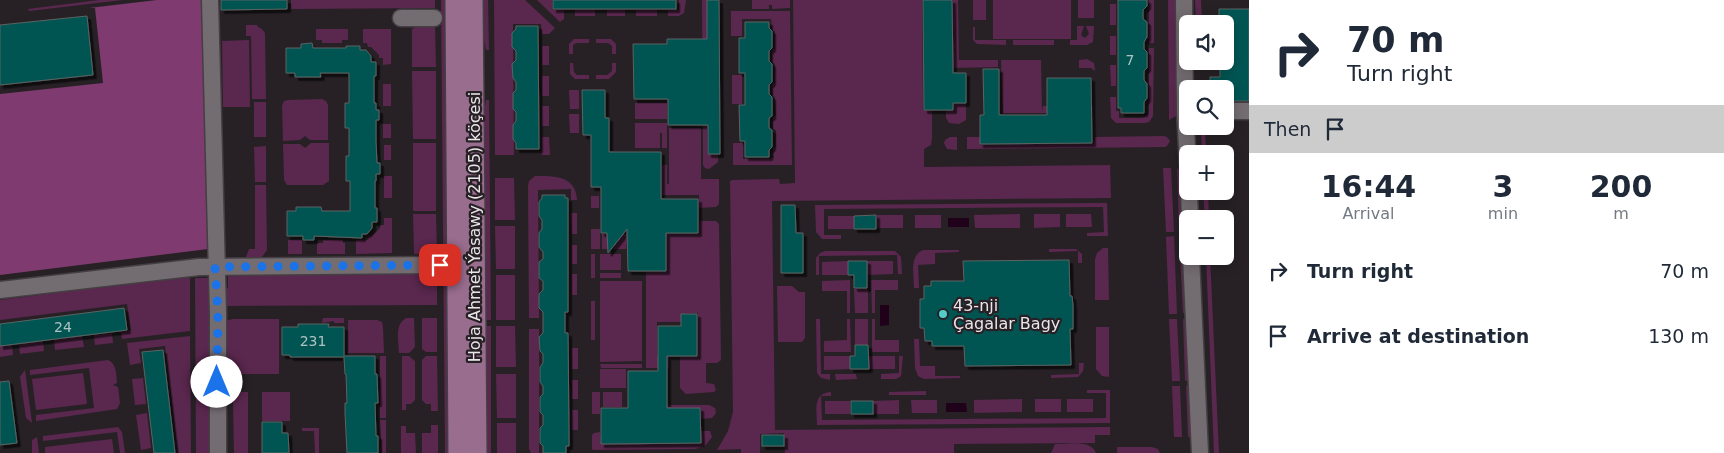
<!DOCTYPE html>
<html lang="en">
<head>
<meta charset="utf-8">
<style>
	body { margin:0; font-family:"DejaVu Sans",sans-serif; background:#f6f6f7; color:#1f2937; height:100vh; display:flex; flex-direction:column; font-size:19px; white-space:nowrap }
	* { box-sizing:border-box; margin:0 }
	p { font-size:16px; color:#747a83 }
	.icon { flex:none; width:28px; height:28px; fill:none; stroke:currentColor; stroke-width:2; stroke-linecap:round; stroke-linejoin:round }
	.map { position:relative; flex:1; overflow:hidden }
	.details { display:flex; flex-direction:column; background:#fff; width:475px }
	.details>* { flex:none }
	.banner { background:#fff; color:#1f2937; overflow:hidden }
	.fabs { position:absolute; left:1179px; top:15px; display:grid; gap:10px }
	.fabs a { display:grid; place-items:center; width:55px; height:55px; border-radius:8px; background:#fff; box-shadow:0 2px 12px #0003; font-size:25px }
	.pin { position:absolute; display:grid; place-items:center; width:42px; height:42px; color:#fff; margin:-21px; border-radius:10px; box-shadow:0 2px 8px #0006 }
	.me { position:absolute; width:55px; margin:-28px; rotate:0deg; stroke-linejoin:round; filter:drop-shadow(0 0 4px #0008) }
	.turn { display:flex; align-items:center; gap:18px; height:105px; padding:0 15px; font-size:22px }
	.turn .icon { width:65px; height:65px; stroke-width:2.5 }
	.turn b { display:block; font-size:35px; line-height:42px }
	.then { display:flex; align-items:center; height:48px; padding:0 15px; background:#0003; gap:10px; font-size:19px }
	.eta { display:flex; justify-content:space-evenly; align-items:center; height:85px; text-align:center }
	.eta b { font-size:30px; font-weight:600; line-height:35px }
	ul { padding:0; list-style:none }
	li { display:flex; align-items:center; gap:15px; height:65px; padding:0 15px }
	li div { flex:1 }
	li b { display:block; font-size:19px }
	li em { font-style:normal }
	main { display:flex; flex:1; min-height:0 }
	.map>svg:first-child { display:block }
</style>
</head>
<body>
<main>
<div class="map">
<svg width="1249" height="453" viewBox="0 0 1249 453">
	<defs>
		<filter id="shadow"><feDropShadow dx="3.5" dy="3.5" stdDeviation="0" flood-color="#0009"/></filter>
	</defs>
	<rect width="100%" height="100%" fill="#272126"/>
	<g fill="#5a274e">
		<path d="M99,0H123L29,11L28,9Z"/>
		<path d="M291,0H435V8L291,9Z"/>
		<path d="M441,0H448L452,453H445Z"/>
		<path d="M481,0H488L489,50H486L483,34Z"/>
		<path d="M494,0H525L555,28L549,34H542L541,24H513L514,155H495Z"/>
		<path d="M537,0H552V10H564V19L560,22Z"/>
		<path d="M679,0H686L684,13L679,16H668V10H679Z"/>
		<path d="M702,0H707V154L718,155V162L709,169L705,168L703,165Z"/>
		<path d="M752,0H790V8L772,9V5H769V9H752Z"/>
		<path d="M793,0H922L923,110L932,111V138L931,145L924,149V167L1110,165L1111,198L772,201L775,430L1110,427V435H1095V443L954,444V453H785L784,433L760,434V453H741V449L717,450L728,431L733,412L730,181L733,180L779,179L780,184L795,183Z"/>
		<path d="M953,0H958L959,60H998V67L953,68Z"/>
		<rect x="973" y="0" width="13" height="20"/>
		<rect x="993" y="0" width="78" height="39"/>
		<rect x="1078" y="0" width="16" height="18"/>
		<rect x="1149" y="0" width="5" height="43"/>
		<path d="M1168,0H1175L1178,115L1169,120Z"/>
		<path d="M1195,0H1201L1202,24H1196Z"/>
		<rect x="1110" y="4" width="6" height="21"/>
		<rect x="575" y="10" width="20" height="6"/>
		<rect x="607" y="10" width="18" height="6"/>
		<rect x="636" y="10" width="21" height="6"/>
		<path d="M731,11H790L792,165H733V143H743V159L774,158L773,149L776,147V130L773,129V117L776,116L775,97L773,96L772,84L775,82V64L772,62V50L775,48V31L772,30L771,19H742V36H731Z"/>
		<path d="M246,25H257L258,27L262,29L265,33L266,99H252L251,36H246Z"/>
		<path d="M1077,26H1084L1081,35L1085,38L1089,34L1086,26H1094L1093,42L1087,45H1070V40H1077Z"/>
		<path d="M416,27H435L436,67H412V30L413,28Z"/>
		<path d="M973,27H975V40H1006V45L977,44L973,40Z"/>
		<path d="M316,29H348V40H342V43H322V40H316Z"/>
		<path d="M363,29H391V64L383,65V58H379V55L371,47H368L367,43H363Z"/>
		<rect x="1110" y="36" width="6" height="19"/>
		<path d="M574,39H589V43H576L573,45V54H569V44Z"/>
		<path d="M596,39H611L616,44V54H612V46L608,43H596Z"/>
		<path d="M249,40L250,107H223L222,41Z"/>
		<rect x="1013" y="40" width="41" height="5"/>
		<rect x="542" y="46" width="7" height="19"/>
		<path d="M1149,48H1154L1153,116L1149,122L1145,123H1116L1111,118L1110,97H1116V111H1119V118H1143L1149,114Z"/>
		<path d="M1087,59L1094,63L1095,71L1091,68H1079V60Z"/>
		<path d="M1001,60H1041L1042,112L1043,106H1093V113H1003Z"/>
		<path d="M570,63H573L574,72L577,75H589V79H575L570,74Z"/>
		<path d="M612,63H616V72L609,79H596V75H607L612,71Z"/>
		<path d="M1110,65H1116V86H1111Z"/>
		<path d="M412,71H436V139H413Z"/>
		<rect x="732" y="75" width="10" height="29"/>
		<rect x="542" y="76" width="7" height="20"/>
		<rect x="383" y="84" width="8" height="22"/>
		<path d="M569,90H579V109H570Z"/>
		<path d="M322,99L326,101L328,105V140H310L305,136L300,140L283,141L282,106L284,101L288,100Z"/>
		<path d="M486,100H489L491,320H484L482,123Z"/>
		<rect x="254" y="102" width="12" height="35"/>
		<rect x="635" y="103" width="32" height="16"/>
		<path d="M954,104H966V120L959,124L949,123L946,118V111H954Z"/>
		<rect x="542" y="106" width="7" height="20"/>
		<path d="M569,114H579V133H570Z"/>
		<path d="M635,123H667V148H662V133H660V148H635Z"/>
		<rect x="383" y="124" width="8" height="14"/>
		<path d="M1201,126H1205L1206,154H1202Z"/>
		<path d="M669,128H701V179H719V204L716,207L699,208V195H662V165H667V184H669Z"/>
		<path d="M1164,136L1167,137L1170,141L1167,146L1165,147L967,149V137H980V145L1094,143L1095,137Z"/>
		<path d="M542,137H549L550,155H542Z"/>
		<path d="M957,137V150L947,149L944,143L945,140L950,137Z"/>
		<path d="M311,143H329V181L323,185H287L284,180L283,144H300L305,148Z"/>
		<rect x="413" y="143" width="23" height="68"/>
		<rect x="384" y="145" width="7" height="15"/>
		<path d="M266,146V182H255L254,147Z"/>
		<path d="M1163,168H1171L1174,232H1166Z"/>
		<path d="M1177,168L1181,171L1184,232H1179Z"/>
		<rect x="384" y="176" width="8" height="22"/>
		<path d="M535,176C553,176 576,175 577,200H571V189L538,190L539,318H529L528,186L529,181Z"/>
		<path d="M495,178H514L515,220H495Z"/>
		<path d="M255,185H266L267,250L262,257H246L249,249H255Z"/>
		<path d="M1203,191H1208L1209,219H1205Z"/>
		<rect x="591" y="196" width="8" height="12"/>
		<path d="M1107,203L1108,236H1087V233L1104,232L1103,207L824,209V235H841V239H822L816,232L815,205Z"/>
		<path d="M571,213H577V234H572Z"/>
		<path d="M413,214H436L437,255L414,254Z"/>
		<path d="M1020,214V228H975L974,215Z"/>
		<path d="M1034,214H1060V227L1034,228Z"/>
		<path d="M1066,214H1091L1092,227H1066Z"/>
		<rect x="877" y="215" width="26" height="13"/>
		<rect x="915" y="215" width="26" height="13"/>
		<rect x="828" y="216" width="26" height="13"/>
		<path d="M384,218H392V253L356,254V240H368L369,236H372L380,228V225H384Z"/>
		<path d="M700,221H716L719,224L721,360L717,363H706V383L714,384L716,390L714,392L686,394L680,388V357H698V313L681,314V322H657V356H669V368H646V272H667V237H627L626,249H613L616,242L609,240L607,245L610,249H602V234H699Z"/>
		<path d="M495,226H515V269H496Z"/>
		<rect x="591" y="229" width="9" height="20"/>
		<path d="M1174,236L1177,314H1169L1166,237Z"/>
		<path d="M1179,236H1184L1187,313H1183Z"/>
		<rect x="288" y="240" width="14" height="14"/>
		<path d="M323,240H343V243H345V254H317V243H323Z"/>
		<rect x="572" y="245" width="5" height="19"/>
		<path d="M1103,248H1108L1109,300H1095V259L1097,253Z"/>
		<path d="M1049,249H1076L1082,254V263H1078V251L1049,252Z"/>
		<path d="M923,250H959V252L935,253V264L918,265L919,288H914C914,275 909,256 923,250Z"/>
		<path d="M825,251H895L901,257L902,274H898L897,255L819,256V275H816V258L820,253Z"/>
		<rect x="591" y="254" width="4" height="24"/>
		<rect x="600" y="254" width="21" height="16"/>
		<path d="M1206,256H1210L1219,453H1214Z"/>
		<path d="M848,261V275H822V262Z"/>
		<path d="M867,261H893V274L867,275Z"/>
		<path d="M437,273V305L225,306L222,289L228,288V276H225V274Z"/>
		<rect x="600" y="273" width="21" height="5"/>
		<rect x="572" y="274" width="5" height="21"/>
		<rect x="496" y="275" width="19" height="45"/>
		<path d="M184,276L190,278V331L122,339L121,332L131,330L127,304L0,320V300Z"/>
		<path d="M195,278H210L212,453H196Z"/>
		<path d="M850,280V313H847V291H822V281Z"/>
		<path d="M871,280H898V290H875V313H872Z"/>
		<path d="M600,281H642V361L600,362Z"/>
		<path d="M777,286H792L799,292H805V338L802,342H778Z"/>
		<path d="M854,289H868V313H855Z"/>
		<rect x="591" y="301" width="4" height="39"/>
		<path d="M323,318H344V323H334V321L322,323Z"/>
		<path d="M406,318H414L415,347L409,353H399C399,341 394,325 406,318Z"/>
		<path d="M422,318H437V352H426L422,349Z"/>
		<path d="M1187,318L1190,380L1185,381L1183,319Z"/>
		<path d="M233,319H279V374H231L224,372L225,321Z"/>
		<path d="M816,319H820L821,374H830V380L821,378L817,373Z"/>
		<path d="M847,319H850L851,352H824V341L847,340Z"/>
		<rect x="855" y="319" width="13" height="26"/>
		<path d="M872,319H875V340H899V352H872Z"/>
		<path d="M1169,319H1177L1180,381H1172Z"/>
		<path d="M348,320H377L382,322L383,327L384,353H348Z"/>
		<path d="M484,326H491V453H485Z"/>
		<path d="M496,326H515L516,367H496Z"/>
		<path d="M1096,327H1109V377L1102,376L1096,369Z"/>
		<path d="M529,329H539V453H531L529,449Z"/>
		<path d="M112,333L113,343L95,345L94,335Z"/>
		<path d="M82,336L84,347L55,350L54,340Z"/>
		<path d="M190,336L191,453H178L165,346L139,349L141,363L130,365L127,343Z"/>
		<path d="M914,339H919L920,366H935V376H960V378L924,379L918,376L915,368Z"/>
		<path d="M43,341L44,351L20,354L19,344Z"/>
		<path d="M12,345L13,355L0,357V346Z"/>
		<rect x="572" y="348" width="6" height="21"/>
		<rect x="380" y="356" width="6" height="62"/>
		<path d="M402,356H409L415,361V400L411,404H406V410H402Z"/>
		<path d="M426,356H437L438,411H431V404H426L422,400V360Z"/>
		<path d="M824,356H850V369L824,370Z"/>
		<rect x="869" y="356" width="26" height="13"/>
		<path d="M899,356H903L901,376L896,379H881V374L899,373Z"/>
		<path d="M108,360C117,364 116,374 117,383L113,385L118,387L120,403L117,409L36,421V415L94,408L89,368L30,375V370Z"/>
		<path d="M1079,363H1084L1083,371L1078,377L1051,378V375L1079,374Z"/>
		<path d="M600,364H642V368H601Z"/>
		<rect x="600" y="369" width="26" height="19"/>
		<path d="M25,370L32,423L26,418L20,377Z"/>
		<path d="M83,373L87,404L36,410L32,379Z"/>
		<path d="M496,374H516V418H497Z"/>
		<path d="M835,374H856L857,379L836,380Z"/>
		<path d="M143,378L146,404L135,405L132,379Z"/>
		<rect x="572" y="380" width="6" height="19"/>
		<path d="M1190,385L1192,437H1188L1186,386Z"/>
		<path d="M1172,386H1180L1182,437H1174Z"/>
		<path d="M1087,390H1110V423L817,425C817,412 812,393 831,392V396H821L822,420L1106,418V393H1087Z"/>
		<path d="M926,391V395H889V392Z"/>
		<path d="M231,392H248V453H234L233,403L231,401Z"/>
		<rect x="262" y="392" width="28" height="29"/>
		<rect x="592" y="392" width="8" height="22"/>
		<rect x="603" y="392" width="19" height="15"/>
		<path d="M1022,399V412L974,413V400Z"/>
		<rect x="1035" y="399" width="26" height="13"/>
		<rect x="1067" y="399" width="26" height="13"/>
		<path d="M899,400V414H873V401Z"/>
		<path d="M911,400H937V413H912Z"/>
		<rect x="825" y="401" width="25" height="13"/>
		<path d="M628,405H709L715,408L716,413L712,418L701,419V408H628Z"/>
		<rect x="572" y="410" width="6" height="20"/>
		<path d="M147,413L151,448L141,450L136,415Z"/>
		<path d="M380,420H386V453H382Z"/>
		<rect x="497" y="423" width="19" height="30"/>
		<path d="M431,425H438V453H422V433H431Z"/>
		<path d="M401,426H406V433H415L416,453H401Z"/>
		<path d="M118,427L122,432L125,453H120L117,432L43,441V436Z"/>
		<path d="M302,428H319V453H315L314,431H302Z"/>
		<path d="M701,431H710L712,437L705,446L695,449L593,450L592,449V435L594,433L600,432L601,444H701Z"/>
		<path d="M37,437L39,453H32V440Z"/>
		<path d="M112,439L114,453H45V447Z"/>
		<path d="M1055,444C1068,444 1091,439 1096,453H1051Z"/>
		<path d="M1117,447H1152L1158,449L1160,453H1117Z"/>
	</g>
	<path fill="#7f3a6f" d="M157,0H203L208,249L0,275V94L103,83L95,8H89Z"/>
	<g fill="#1f0119">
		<rect x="948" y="218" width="21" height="9"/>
		<path d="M880,305H889V325L880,326Z"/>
		<path d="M946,403H966L967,412H946Z"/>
	</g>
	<g fill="#005452" stroke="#5a6463" filter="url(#shadow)">
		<path d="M221,0H287V9L221,10Z"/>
		<rect x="553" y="0" width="123" height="9"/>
		<path d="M707,0H719L720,154H708V125H668V99H634L633,44H667V39H707Z"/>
		<path d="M923,0H952L953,73H966V103H953V110H924Z"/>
		<path d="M1118,0H1147V6L1143,10V19L1147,22V37L1144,42V49L1147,52V68L1144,71V80L1147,84V98L1144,102V113H1121V108H1118Z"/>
		<path d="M1219,9H1249V101H1225V89H1210V77H1220V61H1225V24H1219Z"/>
		<path d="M87,16L93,75L0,85V25Z"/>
		<path d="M745,22H769V28L772,31V48L769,51V61L772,64V82L769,85V94L772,97V116L769,118V128L772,130V147L769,150V157H745V141H740L739,105H745V73H739V38H745Z"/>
		<path d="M516,26H538L539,149H516V143L513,139V125L516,121V112L513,109V93L516,90V82L513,78L512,64L516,60V51L512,47V33L516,29Z"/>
		<path d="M312,43L313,48H346V46H360V50H366L371,56V62H376V76H374V103H376V110H379V120H376V142L377,163H380V174H376V181H375V208H377V222H372V228L367,234H362V238L314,236V240H303V236H287V211H296V207H321L322,211H350V181H346V156H349V128H345V103H349V73H320L321,77H295V73H286V48H301V44Z"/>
		<path d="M983,69H999V115H1047V78H1091L1092,143L980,144V115H984Z"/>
		<path d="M582,90H605V118H609V152H661V199H698V233H666V271H628L627,229L608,253L607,233H601V187H591V135H583Z"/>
		<path d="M542,195H565V198H568V312H565V333H568L569,432V446H566V453H543V446L540,443V428L543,425V415L540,412V397L543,394V386L540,382V367L543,363V354L540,351L539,337L543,333V312L539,308V294L543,290V281L539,278V262L543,259V252L539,247V233L542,229V220L539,216V202L542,198Z"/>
		<path d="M781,205H795L796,233H803V273H781Z"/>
		<path d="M876,215V229H854V216Z"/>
		<path d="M1069,260L1070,296H1072L1073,305V329H1070L1071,365L965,366L964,346H932V341H925L924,328H920V299H924V286H931V281H964L963,261Z"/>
		<path d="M848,261H867V288H854V275H848Z"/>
		<path d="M124,308L127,330L0,346V324Z"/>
		<path d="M681,314H697V356H667V408H700L701,443L601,444V408H628V371H658V326H681Z"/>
		<path d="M298,324H329L328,327H344V356H375V374H377L378,403H375L376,436H378V453H347L345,413V403H347L346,374H345L344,357H290V355H282V327H298Z"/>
		<path d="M855,345H868L869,369H850V356H855Z"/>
		<path d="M163,350L175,453H154L142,352Z"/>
		<path d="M9,381L17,443L0,445V382Z"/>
		<rect x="851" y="401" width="22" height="13"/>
		<path d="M262,422H282V433H288L289,453H262Z"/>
		<rect x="762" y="435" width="22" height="11"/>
	</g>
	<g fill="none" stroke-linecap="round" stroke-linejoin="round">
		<defs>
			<g id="minor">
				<path d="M210,0L218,313V453"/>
				<path d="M1184,0L1185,112L1188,165"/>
				<path d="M401,18H434"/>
				<path d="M1225,111H1249"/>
				<path d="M1189,191L1190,219"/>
				<path d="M1191,256L1200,453"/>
				<path d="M0,290L199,267L440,265"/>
			</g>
			<g id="major">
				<path d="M456,0L459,453"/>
				<path d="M472,0L476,453"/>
			</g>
		</defs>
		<use href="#minor" stroke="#443f43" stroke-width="19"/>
		<use href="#major" stroke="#443f43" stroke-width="24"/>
		<use href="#minor" stroke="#736c71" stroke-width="16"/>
		<use href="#major" stroke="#996d8e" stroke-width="21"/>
	</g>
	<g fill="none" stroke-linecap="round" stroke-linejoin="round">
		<path stroke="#1a73e8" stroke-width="9" stroke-dasharray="0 16.2" d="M217,382L218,313L215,267L440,265"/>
	</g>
	<circle fill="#53cdc9" stroke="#272126" stroke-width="2" cx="943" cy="314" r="5"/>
	<g text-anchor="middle" stroke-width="4.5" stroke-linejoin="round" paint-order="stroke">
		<g font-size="14" fill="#afc1c2">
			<text x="1130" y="65">7</text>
			<text x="63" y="332">24</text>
			<text x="313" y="346">231</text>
		</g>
		<g font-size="16" fill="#e9e5e8" stroke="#272126">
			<text transform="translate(474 227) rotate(-90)" y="6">Hoja Ahmet Ýasawy (2105) köçesi</text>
		</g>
		<g font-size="16" fill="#e9e5e8" stroke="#272126" text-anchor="start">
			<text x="953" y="311">43-nji<tspan x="953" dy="18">Çagalar Bagy</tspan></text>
		</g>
	</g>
</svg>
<div class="fabs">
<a><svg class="icon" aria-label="sound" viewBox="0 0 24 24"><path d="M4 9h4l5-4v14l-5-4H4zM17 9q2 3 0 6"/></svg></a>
<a><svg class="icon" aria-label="search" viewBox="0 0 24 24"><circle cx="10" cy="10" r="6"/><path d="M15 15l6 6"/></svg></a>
<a>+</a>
<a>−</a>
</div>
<div class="pin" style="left:440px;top:265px;background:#d93025"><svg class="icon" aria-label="arrive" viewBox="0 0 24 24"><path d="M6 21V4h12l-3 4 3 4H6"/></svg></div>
<svg class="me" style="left:217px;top:382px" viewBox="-20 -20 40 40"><circle r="19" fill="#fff"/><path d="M0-13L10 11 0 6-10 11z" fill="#1a73e8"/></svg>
</div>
<section class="details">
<div class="banner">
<div class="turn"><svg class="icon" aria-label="right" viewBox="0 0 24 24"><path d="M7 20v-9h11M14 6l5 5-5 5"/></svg><div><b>70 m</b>Turn right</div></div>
<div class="then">Then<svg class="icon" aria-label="arrive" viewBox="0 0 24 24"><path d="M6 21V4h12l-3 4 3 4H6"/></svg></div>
</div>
<div class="eta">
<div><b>16:44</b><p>Arrival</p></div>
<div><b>3</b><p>min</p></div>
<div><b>200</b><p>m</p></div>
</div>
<ul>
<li><svg class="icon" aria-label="right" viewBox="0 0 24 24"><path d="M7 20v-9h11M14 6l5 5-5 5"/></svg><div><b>Turn right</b></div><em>70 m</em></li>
<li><svg class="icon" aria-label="arrive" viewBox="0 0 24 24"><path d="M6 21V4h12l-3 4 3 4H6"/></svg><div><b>Arrive at destination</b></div><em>130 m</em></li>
</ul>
</section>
</main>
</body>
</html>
